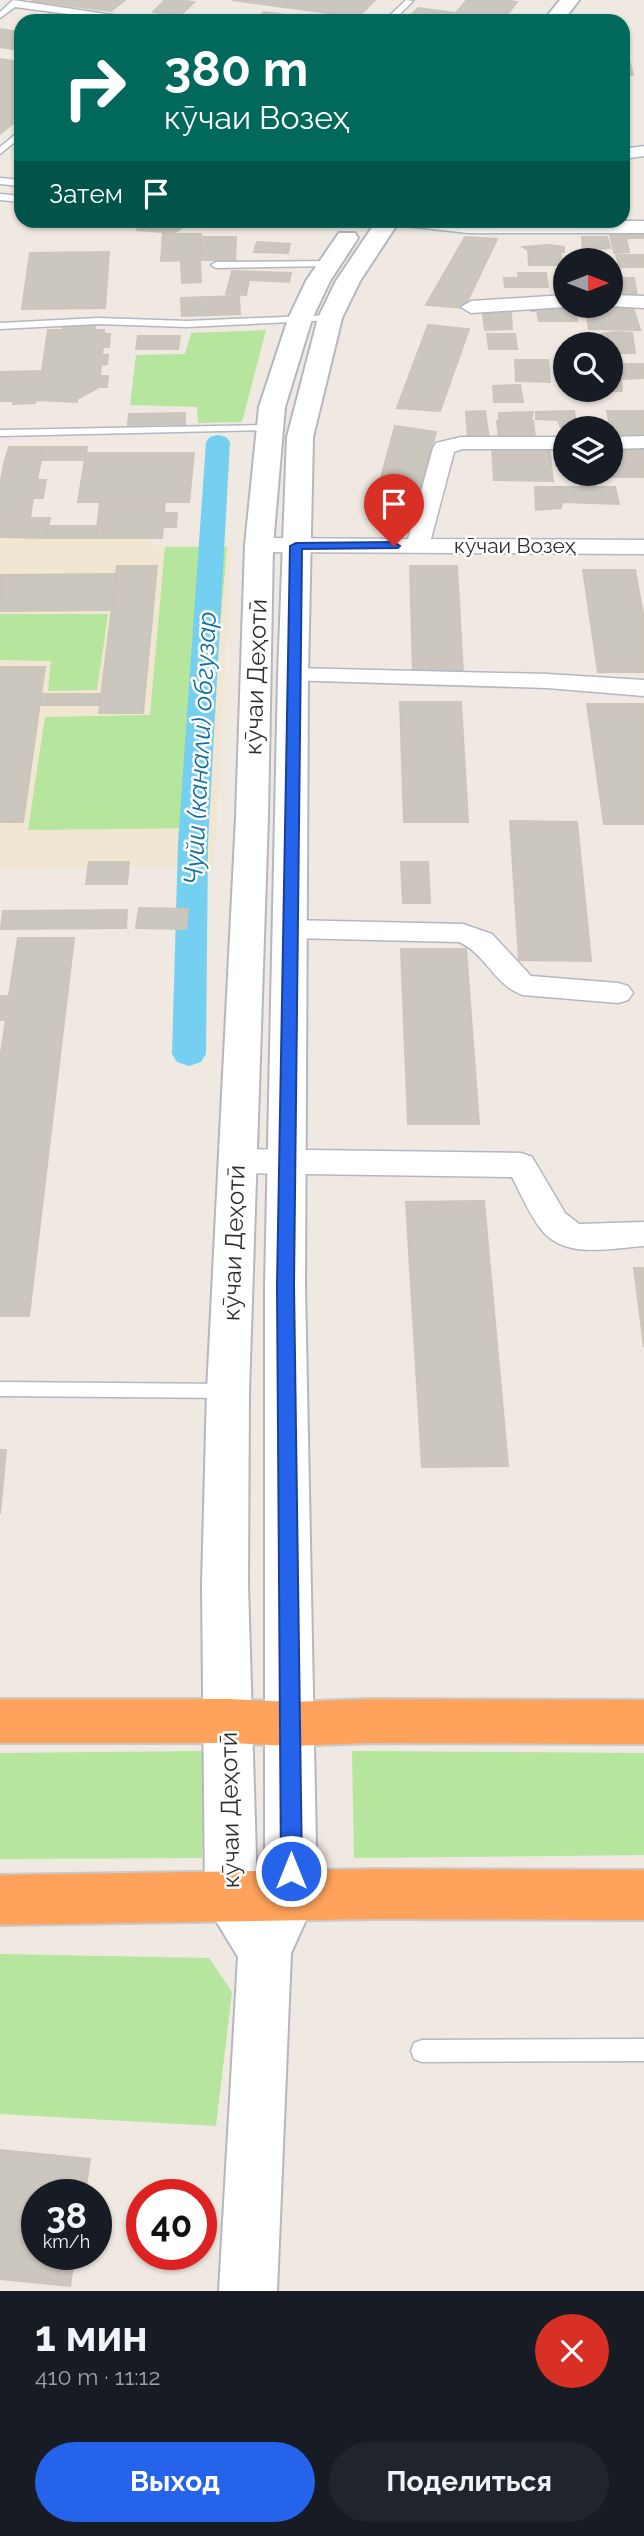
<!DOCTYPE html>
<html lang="ru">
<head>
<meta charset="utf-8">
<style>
	body { margin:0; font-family:Raleway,sans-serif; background:#20242c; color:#f1f3f6; height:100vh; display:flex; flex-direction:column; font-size:26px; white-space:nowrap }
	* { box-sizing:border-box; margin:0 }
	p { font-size:23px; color:#9ea1a6 }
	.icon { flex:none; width:38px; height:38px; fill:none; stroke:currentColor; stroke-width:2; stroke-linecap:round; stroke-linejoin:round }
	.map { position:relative; height:2291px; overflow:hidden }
	.side { display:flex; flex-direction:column; background:#171b24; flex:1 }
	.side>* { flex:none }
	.hud { position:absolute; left:14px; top:14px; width:616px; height:214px; border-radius:21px; box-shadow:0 2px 5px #0004; background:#00695c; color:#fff; overflow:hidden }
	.needle { width:46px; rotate:90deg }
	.tools { position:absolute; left:553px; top:248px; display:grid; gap:14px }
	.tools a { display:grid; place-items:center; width:70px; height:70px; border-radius:50%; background:#171b24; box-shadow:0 2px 5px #0004; font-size:35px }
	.speed { position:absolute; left:21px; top:2179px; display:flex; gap:14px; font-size:35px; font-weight:700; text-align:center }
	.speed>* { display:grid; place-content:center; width:91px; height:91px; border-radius:50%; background:#171b24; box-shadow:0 2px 5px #0004; line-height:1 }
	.speed small { font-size:18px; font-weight:400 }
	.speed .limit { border:10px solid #d22; background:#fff; color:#111 }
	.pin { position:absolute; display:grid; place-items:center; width:60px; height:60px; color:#fff; margin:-72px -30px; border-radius:50% 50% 50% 0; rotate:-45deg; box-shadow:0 0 7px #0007 }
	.pin .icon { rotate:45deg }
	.me { position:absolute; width:77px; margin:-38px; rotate:0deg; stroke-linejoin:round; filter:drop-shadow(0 0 5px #0008) }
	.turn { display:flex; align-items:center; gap:24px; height:147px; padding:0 35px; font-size:32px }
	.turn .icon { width:91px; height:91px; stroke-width:2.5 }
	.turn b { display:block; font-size:49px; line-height:60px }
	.then { display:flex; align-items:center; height:66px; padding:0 35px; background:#0003; gap:14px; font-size:26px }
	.round { display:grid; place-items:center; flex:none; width:74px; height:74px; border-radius:37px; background:#20242c }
	.head { display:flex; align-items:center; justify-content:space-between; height:119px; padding:0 35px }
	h1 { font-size:42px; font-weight:700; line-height:52px }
	.cta { display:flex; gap:14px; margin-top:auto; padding:14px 35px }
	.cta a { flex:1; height:80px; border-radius:42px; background:#2563eb; color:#fff; font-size:28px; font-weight:700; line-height:80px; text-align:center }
	.cta a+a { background:#20242c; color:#f1f3f6 }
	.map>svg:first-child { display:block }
</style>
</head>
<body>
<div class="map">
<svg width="644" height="2291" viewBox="0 0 644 2291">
	<rect width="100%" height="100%" fill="#efe9e1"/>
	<path fill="#f0e6d1" d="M0,536L151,538L152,545L231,546L214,866L0,869Z"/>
	<g fill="#b6e59e">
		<path d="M266,330L242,422L198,423L197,407L130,405L136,355L185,354L191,333Z"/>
		<path d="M165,547H227L203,828L28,830L45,717L150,715Z"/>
		<path d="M0,614H108L97,690L48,691L51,661L0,660Z"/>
		<path d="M205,1751L202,1858L0,1859V1753Z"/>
		<path d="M352,1751L644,1753V1855L354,1858Z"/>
		<path d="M0,1954L209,1958L232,1992L216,2126L0,2114Z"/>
	</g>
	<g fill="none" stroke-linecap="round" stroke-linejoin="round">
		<path fill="#75cff0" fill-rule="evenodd" d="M218,435L226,437L230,442L208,843L206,1054L201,1062L189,1066L177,1062L172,1054L178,843L206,442L210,437Z"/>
	</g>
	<g fill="#cbc7bf" stroke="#cbc5ba" stroke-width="2">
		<path d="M125,0L111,11L32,1L33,0Z"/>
		<path d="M165,0H174L194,2L181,15L153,12Z"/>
		<path d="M232,0H375L358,17Z"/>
		<path d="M467,0H499L517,2L502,21H449Z"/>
		<path d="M418,8L456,13L449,21L410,16Z"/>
		<path d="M264,12L308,18L305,21H295L260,16Z"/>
		<path d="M49,14L98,21H40Z"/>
		<path d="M0,29L21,32V50L0,47Z"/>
		<path d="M623,37L633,75H623Z"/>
		<path d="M0,59L21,62V117L0,134Z"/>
		<path d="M145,220H182L191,222L174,233L137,230Z"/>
		<path d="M227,220H273L268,227Z"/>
		<path d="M609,230H644V238H626L629,252L614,253Z"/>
		<path d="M163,234H201L200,260L161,261Z"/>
		<path d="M202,237H236L235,260H200Z"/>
		<path d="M465,237L497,239L464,308L426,305Z"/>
		<path d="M582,237H607L610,248L583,250Z"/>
		<path d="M257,242L290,244L288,253L254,252Z"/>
		<path d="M548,245L564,247V252H560L563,265H529L528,250L523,247Z"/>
		<path d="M109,252L105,308L22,309L30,253Z"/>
		<path d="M616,255H644V267H620Z"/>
		<path d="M200,261L201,282L182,283L181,262Z"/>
		<path d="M232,271L291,273L289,282L230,279Z"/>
		<path d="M518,273H546L548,287H505L504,278H519Z"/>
		<path d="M611,278H634L637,296H611Z"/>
		<path d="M230,279L249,280L246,295L226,294Z"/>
		<path d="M239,296L240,314L182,316L181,298Z"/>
		<path d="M632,304L640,330L589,329L586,311L591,310V306Z"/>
		<path d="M531,305L576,306L577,321H539L537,311H531Z"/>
		<path d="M511,312L512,329L485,330L483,314Z"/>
		<path d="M428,325L469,329L440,411L397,408Z"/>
		<path d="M63,326H95L94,330H104V334H110L109,347H103L102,355H108L107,364L101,365L100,376H108L107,387H99L77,399V402L36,400L35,403L13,404L14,401H0V372L42,371L48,330H63Z"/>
		<path d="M618,332L632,333L635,353H611V345H602L600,334Z"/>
		<path d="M487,334H515L517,349H489Z"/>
		<path d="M138,336H180L178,349H136Z"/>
		<path d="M515,360H548L550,382L516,381Z"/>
		<path d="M611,364H644V378L621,379L622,391H603L611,390Z"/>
		<path d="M520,385L523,402H494L493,386Z"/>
		<path d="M485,411L489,439H468L466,412Z"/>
		<path d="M574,411L577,429H565V438L558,420L536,419V412Z"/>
		<path d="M607,411H644V440H613Z"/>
		<path d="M533,412L531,420L499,419V413Z"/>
		<path d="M185,413V424L128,425L129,414Z"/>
		<path d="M497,421H533L535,437L499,438Z"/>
		<path d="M395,426L436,432L410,521L370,518Z"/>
		<path d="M9,447H43L41,460H5Z"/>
		<path d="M43,447H87L85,460H41Z"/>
		<path d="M492,447H549L553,481L494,480Z"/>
		<path d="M557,449H565V466H556Z"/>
		<path d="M611,450H644V477H595V474H611Z"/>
		<path d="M86,453H194L189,502H78Z"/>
		<path d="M5,460H41L37,480H46L43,498H33L30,518H0V485Z"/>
		<path d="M535,487H615L619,504L562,502L561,508L536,510Z"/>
		<path d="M100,502H165L164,513H177L176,527H163L162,538H96Z"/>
		<path d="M0,518H50L46,538L0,537Z"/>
		<path d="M48,526H97L96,538H46Z"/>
		<path d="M117,566H157L143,713H99Z"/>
		<path d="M410,566H457L463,674H413Z"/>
		<path d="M583,570H635L644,619V672H598Z"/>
		<path d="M116,574L112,610L0,611L1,575Z"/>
		<path d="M0,667H45L23,822H0Z"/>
		<path d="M42,694H102L100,705H40Z"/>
		<path d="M400,702H461L468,822H404Z"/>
		<path d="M587,704H644V824H604Z"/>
		<path d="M510,821L577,822L591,961L519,960Z"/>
		<path d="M89,862H129L127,884H86Z"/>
		<path d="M401,862H428L430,903H403Z"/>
		<path d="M139,908L188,909L186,929L136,928Z"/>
		<path d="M127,910L126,928L1,929L3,911Z"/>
		<path d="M18,938H74L29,1316H0V1059L6,1020H0V996H9Z"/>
		<path d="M401,949H466L479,1124H408Z"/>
		<path d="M484,1201L508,1466L422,1467L406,1202Z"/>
		<path d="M634,1268H644V1347Z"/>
		<path d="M0,1450H6L0,1514Z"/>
		<path d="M0,2150L90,2159L85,2194H37V2254H75L70,2286L0,2279Z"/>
	</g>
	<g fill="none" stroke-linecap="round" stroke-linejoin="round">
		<defs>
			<g id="lane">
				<path d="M13,0L139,19L143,21H122L15,7L0,18V12Z"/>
				<path d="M406,0L413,1L393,21H384Z"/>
				<path d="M21,130V137L0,154V147Z"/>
				<path d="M0,178L21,180V186L0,184Z"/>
				<path d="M0,194L21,196V202L0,200Z"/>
				<path d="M99,220H109V221L104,224Z"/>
				<path d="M330,261L333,262V266L216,268L211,265L216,262Z"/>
				<path d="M330,315L334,316V320L187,327L98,324L0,329V323L98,318L187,321Z"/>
				<path d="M269,425L273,426V430L0,436V430Z"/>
				<path d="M0,1382L228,1384L234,1386L237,1391L234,1396L228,1398L0,1396Z"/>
				<path d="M644,2039V2061L422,2062L414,2059L411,2051L414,2043L422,2040Z"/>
			</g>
			<g id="street">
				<path d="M644,146V156L623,159V149Z"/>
				<path d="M396,220L644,221V233H468L405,226Z"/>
				<path d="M565,295V306H568L565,307L471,313L461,307L471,301Z"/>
				<path d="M611,295L644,296V308L608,306H611Z"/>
				<path d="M644,436V448L611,449V437Z"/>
				<path d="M461,437H565V449H462L454,452L431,539L644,540V554L259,552L251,550L247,545L251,540L259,538L408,539L433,448L436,443Z"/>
				<path d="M293,668L547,674L644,680V696L547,688L284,680L281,675L284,670Z"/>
				<path d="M290,920L463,924L492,934L531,976L618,983L628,986L633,993L628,1000L618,1003L523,995C496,987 485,953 459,942L290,938L280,936L276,929L280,922Z"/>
				<path d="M238,1149L521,1153L532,1157L565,1213L579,1224L644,1222V1246C611,1248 564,1260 541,1229C529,1214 521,1194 512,1177L238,1173L227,1169L222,1161L227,1153Z"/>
			</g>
			<g id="secondary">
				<path d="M560,0H579L563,21H543Z"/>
				<path d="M377,220H400L360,281L342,318L313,437L308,675L305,1285L317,1896L291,1953L277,2291H219L238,1957L213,1916L205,1898L202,1585L207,1391L236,817L245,545L259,407L288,319L306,281L339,233H355L358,238L330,281L312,319L285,407L273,545L268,817L249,1391L248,1585L257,1891L262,1900L265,1894V1285L278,675L287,437L318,318L336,281Z"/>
			</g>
			<g id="highway">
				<path d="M0,1699H229L292,1702L370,1699L644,1700V1744L370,1743L292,1746L229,1743H0Z"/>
				<path d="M376,1869L644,1870V1920L376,1919L0,1925V1875Z"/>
			</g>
		</defs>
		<use href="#lane" stroke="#b4b7c1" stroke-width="3"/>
		<use href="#street" stroke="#b4b7c1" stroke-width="3"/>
		<use href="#secondary" stroke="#b4b7c1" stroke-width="4"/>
		<use href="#highway" stroke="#c9c9c9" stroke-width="4"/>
		<use href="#lane" fill="#fff" fill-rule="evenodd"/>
		<use href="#street" fill="#fff" fill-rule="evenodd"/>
		<use href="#secondary" fill="#fff" fill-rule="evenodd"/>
		<use href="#highway" fill="#ffa35c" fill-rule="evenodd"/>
	</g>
	<path fill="#2563eb" stroke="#184099" stroke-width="2" d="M394,542L400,546L398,548L302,549L294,1285L302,1871L299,1879L291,1882L284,1879L281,1871L277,1285L290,546L296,543Z"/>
	<g text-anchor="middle" stroke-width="5" stroke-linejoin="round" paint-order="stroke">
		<g font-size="21" fill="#2e2e2e" stroke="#fff">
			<text x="515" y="553">кӯчаи Возеҳ</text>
		</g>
		<g font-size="24" fill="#2e2e2e" stroke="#fff">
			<text transform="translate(256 677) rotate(-88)" y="8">кӯчаи Деҳотӣ</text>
			<text transform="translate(234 1243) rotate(-88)" y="8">кӯчаи Деҳотӣ</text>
			<text transform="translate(230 1810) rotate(-91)" y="8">кӯчаи Деҳотӣ</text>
		</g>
		<g font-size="26" font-style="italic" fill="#0d6fa3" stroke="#fff">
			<text transform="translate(200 748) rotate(-87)" y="9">Чуйи (канали) обгузар</text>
		</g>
	</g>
</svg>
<div class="tools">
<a><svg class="needle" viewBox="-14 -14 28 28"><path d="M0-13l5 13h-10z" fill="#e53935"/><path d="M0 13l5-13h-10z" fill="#9ea1a6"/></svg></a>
<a><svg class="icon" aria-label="search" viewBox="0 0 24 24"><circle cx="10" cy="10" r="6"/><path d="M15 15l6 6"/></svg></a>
<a><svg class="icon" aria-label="layers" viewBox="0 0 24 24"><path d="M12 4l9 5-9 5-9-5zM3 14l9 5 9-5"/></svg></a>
</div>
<div class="speed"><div>38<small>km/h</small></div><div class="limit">40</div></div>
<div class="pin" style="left:394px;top:546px;background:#d93025"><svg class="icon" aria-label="arrive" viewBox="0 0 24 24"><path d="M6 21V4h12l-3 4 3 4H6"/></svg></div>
<svg class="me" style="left:291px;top:1871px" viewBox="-20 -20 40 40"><circle r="17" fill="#2563eb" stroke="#fff" stroke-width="3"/><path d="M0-11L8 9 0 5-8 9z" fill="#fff"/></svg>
<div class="hud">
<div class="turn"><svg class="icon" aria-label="right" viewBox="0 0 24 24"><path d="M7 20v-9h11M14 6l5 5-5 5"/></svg><div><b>380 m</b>кӯчаи Возеҳ</div></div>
<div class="then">Затем<svg class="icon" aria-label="arrive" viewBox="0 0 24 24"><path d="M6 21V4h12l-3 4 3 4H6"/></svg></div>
</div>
</div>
<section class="side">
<div class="head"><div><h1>1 мин</h1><p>410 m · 11:12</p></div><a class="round" style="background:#d93025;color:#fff"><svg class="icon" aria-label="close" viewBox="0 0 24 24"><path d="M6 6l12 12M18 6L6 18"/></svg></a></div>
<div class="cta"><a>Выход</a><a>Поделиться</a></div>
</section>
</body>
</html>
